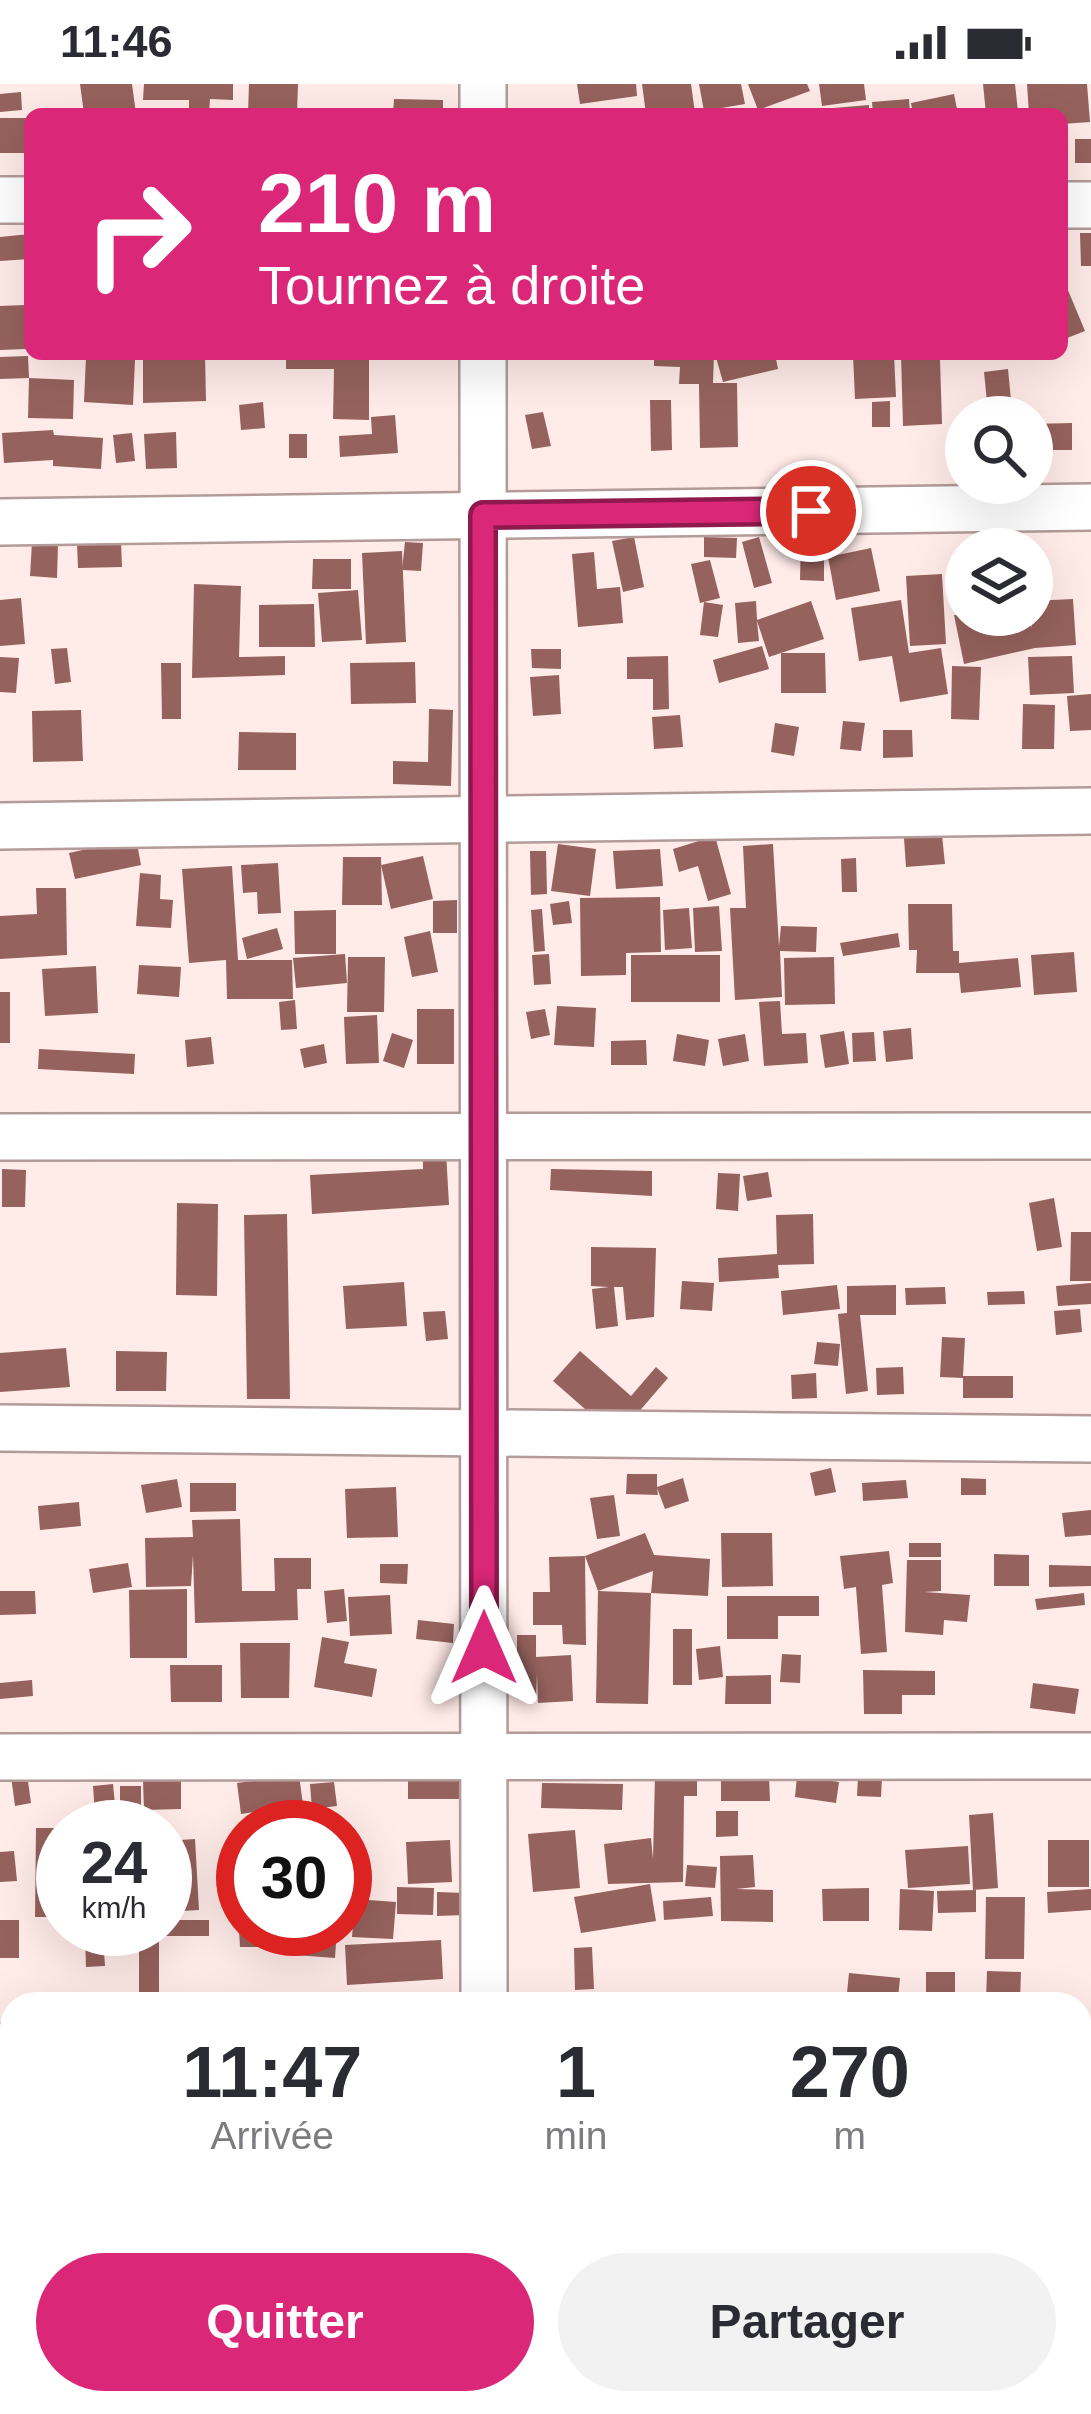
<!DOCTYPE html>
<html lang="fr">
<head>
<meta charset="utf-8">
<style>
	body { margin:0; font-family:Helvetica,sans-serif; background:#f2f2f3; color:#2b2b33; height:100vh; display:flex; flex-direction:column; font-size:45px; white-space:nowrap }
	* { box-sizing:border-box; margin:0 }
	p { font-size:39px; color:#7c7c81 }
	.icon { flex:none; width:66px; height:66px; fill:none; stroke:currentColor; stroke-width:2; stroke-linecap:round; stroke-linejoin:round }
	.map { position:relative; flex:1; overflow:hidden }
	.panel { position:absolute; left:0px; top:1908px; width:1092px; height:423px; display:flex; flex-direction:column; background:#fff; border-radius:36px 36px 0 0; box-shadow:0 12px 48px #0002 }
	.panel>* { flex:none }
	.banner { position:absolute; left:24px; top:24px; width:1044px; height:252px; border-radius:18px; box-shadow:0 12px 48px #0002; background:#db2777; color:#fff; overflow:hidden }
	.buttons { position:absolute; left:945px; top:312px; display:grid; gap:24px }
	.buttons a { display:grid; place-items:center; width:108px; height:108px; border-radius:50%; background:#fff; box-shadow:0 12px 48px #0002; font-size:60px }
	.speed { position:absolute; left:36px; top:1716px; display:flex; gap:24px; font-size:60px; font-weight:700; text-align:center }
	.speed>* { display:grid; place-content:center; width:156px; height:156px; border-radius:50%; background:#fff; box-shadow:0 12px 48px #0002; line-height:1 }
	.speed small { font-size:30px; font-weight:400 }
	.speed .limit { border:18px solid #d22; background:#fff; color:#111 }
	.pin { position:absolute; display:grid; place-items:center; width:102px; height:102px; color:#fff; margin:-51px; border:6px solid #fff; border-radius:50%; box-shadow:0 3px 12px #0007 }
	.me { position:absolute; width:132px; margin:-66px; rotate:0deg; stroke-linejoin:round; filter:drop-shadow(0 0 9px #0008) }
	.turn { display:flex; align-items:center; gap:42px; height:252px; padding:0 36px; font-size:54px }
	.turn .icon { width:156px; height:156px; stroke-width:2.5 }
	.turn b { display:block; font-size:84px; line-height:102px }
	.eta { display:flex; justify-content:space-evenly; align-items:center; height:204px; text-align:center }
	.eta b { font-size:72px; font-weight:800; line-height:84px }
	.cta { display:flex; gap:24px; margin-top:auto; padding:24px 36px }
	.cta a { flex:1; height:138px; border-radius:72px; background:#db2777; color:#fff; font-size:48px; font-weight:800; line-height:138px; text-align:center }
	.cta a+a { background:#f2f2f3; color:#2b2b33 }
	.status { display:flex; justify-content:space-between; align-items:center; height:84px; padding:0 60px; background:#fff; direction:ltr }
	.status svg { height:33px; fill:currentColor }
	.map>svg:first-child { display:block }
</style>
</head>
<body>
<div class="status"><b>11:46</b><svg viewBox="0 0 49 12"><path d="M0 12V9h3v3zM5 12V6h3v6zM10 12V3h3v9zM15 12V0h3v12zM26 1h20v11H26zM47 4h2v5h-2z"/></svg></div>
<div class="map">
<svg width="1091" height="2330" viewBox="0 0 1091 2330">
	<rect width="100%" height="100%" fill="#ffebe8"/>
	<g fill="#96625d">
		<path d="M80,0H132L136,30H84Z"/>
		<path d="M144,0H233V16L210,15L209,30H189V16H143Z"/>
		<path d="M249,0H298L297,30H248Z"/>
		<path d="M577,0H636L637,12L580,20Z"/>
		<path d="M642,0H691L695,29L646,30Z"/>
		<path d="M699,0H741L745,20L704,27Z"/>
		<path d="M748,0H807L810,7L758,26Z"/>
		<path d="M819,0H864L866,16L822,22Z"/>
		<path d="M983,0H1015L1018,28L986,30Z"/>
		<path d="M1027,0H1087L1090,38L1062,40V30H1029Z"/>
		<path d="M21,8L22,26L0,28V10Z"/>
		<path d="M954,10L958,30H913L911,19Z"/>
		<path d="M394,15L443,16V30H393Z"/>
		<path d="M909,15L910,30H873L872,18Z"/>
		<path d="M869,21V30H798V27Z"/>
		<rect x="0" y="34" width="30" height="35"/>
		<rect x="1075" y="55" width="16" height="24"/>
		<path d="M1080,149H1091V182H1081Z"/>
		<path d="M30,150V175L0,177V153Z"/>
		<path d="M1065,199L1085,247L1062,256V200Z"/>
		<path d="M25,221L26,265L0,266V222Z"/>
		<path d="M143,270H205L206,317L143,319Z"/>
		<path d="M286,270H369V336L333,335L334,285H286Z"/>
		<path d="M654,270H714L713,299H737L738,363L700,364L699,300H679L680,283L654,282Z"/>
		<path d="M715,270H775L778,285L723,298Z"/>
		<path d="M853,270H894L896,313L855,315Z"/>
		<path d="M901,270L940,275L942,340L903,342Z"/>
		<path d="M28,272L29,294L0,295V273Z"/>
		<path d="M86,273L135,276L133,321L84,318Z"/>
		<path d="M1008,285L1011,316L987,318L984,288Z"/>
		<path d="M29,294L74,296L73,335L28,334Z"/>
		<path d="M650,316H671L672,366L651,367Z"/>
		<path d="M890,317V343H872V318Z"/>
		<path d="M263,318L265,344L241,346L239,321Z"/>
		<path d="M543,328L551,362L532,365L525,331Z"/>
		<path d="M395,331L398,369L340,373L339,352L372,350L371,333Z"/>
		<path d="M1072,339V366H1032V340Z"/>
		<path d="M53,346L54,351L103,354L101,385L53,382V376L4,379L2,349Z"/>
		<path d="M176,348L177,384L146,385L144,350Z"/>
		<path d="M132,349L135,377L116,379L113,351Z"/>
		<rect x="289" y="350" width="18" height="24"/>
		<path d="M801,452H824V497L800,496Z"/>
		<path d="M634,453L644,503L623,508L612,457Z"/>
		<path d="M704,453L737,454L736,474L704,473Z"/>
		<path d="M759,453L772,499L754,504L742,458Z"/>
		<path d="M32,458L58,459L57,494L30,492Z"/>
		<path d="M121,458L122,483L78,484L77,459Z"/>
		<path d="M405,458L423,459L421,487L402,486Z"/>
		<path d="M871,464L880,507L836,516L828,473Z"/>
		<path d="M402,467L406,558L366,560L362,469Z"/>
		<path d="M594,468L597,505L620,503L623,539L578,543L572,470Z"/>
		<path d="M313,475H351V505H312Z"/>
		<path d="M710,476L720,514L700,519L691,480Z"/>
		<path d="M942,490L946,560L910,562L906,492Z"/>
		<path d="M194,500L241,502L239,573L285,572V591L192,594Z"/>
		<path d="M358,506L362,556L322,558L318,509Z"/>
		<path d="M21,514L25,560L0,562V516Z"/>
		<path d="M1073,515L1076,561L1035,564L964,580L954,531H1029L1032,544V517Z"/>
		<path d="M901,516L909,569L941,564L948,610L900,618L892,572L859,577L851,524Z"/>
		<path d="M756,517L757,536L811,517L824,555L781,569H825L826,609H781V569L769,573L757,537L759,557L738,559L735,519Z"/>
		<path d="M704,518L723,521L718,553L700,551Z"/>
		<path d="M314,520L315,563H259V521Z"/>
		<path d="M762,562L769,585L719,599L713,576Z"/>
		<path d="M67,564L71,598L55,600L51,565Z"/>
		<path d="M531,565H561V585L532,584Z"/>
		<path d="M668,572L669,625L653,626V595H627V573Z"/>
		<path d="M1072,572L1074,609L1030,611L1028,573Z"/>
		<path d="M0,573L19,574L16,609L0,608Z"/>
		<path d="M415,578L416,619L351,620L350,579Z"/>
		<path d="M161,579H181V635H162Z"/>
		<path d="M952,582L981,583L979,636L951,635Z"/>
		<path d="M559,591L561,630L533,632L530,593Z"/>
		<path d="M1091,610V646L1070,647L1067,612Z"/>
		<path d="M1023,620L1055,621L1054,665H1022Z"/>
		<path d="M429,625L453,626L451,702L393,700V677L428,678Z"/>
		<path d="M81,626L83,677L33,678L32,627Z"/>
		<path d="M680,631L683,663L654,665L652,633Z"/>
		<path d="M843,637L865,639L861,667L840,665Z"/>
		<path d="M775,639L799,643L794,672L771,668Z"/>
		<path d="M883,646H912L913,673L883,674Z"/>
		<path d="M239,648L296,649V686H238Z"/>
		<path d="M942,751L945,780L906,783L904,754Z"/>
		<path d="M715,752L731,810L708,817L698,782L679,788L673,765Z"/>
		<path d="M136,754L141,781L75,795L69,769Z"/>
		<path d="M558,760L596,765L590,812L551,807Z"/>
		<path d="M773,760L779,862L781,842L817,843L816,868L780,867L782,913L735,916L730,824H746L743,762Z"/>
		<path d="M660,765L663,802L616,805L613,767Z"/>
		<path d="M530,767H546L547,810L531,811Z"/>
		<path d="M423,772L433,815L391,825L381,781Z"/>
		<path d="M343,773H381L382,821H342Z"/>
		<path d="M856,774L857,808H842L841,775Z"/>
		<path d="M278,779L281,829L258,830L257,808L243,809L241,781Z"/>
		<path d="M232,782L238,876H292L293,915H227L226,876L189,879L182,785Z"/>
		<path d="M140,789L161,791L160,815L173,816L171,844L136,842Z"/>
		<path d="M36,804H66L67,871L0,875V832L37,830Z"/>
		<path d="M660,813L661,868L626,869V891L581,892L580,814Z"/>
		<path d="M457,816V849H433V817Z"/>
		<path d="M569,817L572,839L553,841L550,820Z"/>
		<path d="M908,820H952L953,867H959V879L1018,874L1021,903L961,909L959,889H916L917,866H909Z"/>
		<path d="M719,822L722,867L695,868L693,824Z"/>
		<path d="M689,824L692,864L665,866L663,826Z"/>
		<path d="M542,825L545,867L534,868L531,826Z"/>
		<path d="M336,826V870H295L294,827Z"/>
		<path d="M277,844L283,865L247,875L242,854Z"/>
		<path d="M430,847L438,888L412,893L404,853Z"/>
		<path d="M898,849L900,863L843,872L840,859Z"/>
		<path d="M1074,868L1077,908L1034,911L1031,871Z"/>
		<path d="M345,870L347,899L296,904L293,874Z"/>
		<path d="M549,870L551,900L534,901L532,871Z"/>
		<rect x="631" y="871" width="89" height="47"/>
		<path d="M348,873H385L384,928H347Z"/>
		<path d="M834,873L835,920L785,921L784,874Z"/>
		<path d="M139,881L181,883L179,913L137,910Z"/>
		<path d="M96,882L98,929L45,932L42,885Z"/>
		<rect x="0" y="908" width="10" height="51"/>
		<path d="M295,916L297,945L281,946L279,918Z"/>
		<path d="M780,917L782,950L806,949L808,979L764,982L759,918Z"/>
		<path d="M557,922L596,924L594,963L554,961Z"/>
		<rect x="417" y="925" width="37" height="55"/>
		<path d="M545,925L550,951L531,955L526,928Z"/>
		<path d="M377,931L379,979L346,980L344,933Z"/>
		<path d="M911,944L913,975L886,978L883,947Z"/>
		<path d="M844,947L849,980L825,984L820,951Z"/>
		<path d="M874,948L876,977L853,978L852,949Z"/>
		<path d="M392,949L413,956L404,984L383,977Z"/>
		<path d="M677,950L709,956L705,982L673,977Z"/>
		<path d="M745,950L749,977L723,982L718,955Z"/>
		<path d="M211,953L214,980L187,983L185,956Z"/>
		<path d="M646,956L647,981H611V957Z"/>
		<path d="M324,960L327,979L304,984L300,965Z"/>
		<path d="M39,965L135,970L134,990L38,985Z"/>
		<path d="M446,1067L449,1121L312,1130L310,1091L423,1085V1068Z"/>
		<path d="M2,1085L26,1086L25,1123H2Z"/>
		<path d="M551,1085L652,1087V1112L550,1106Z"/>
		<path d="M768,1088L772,1113L747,1117L743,1092Z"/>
		<path d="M718,1089L740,1090L738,1127L716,1125Z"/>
		<path d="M1054,1114L1062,1163L1037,1167L1029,1119Z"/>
		<path d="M177,1119L218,1120L217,1212L176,1211Z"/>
		<path d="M287,1130L290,1315H247L244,1131Z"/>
		<path d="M813,1130L814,1180L778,1181L779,1194L719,1198L718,1174L777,1170L776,1131Z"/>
		<path d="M1071,1148H1091V1197H1070Z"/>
		<path d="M591,1163L656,1164L654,1233L626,1236L623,1203H614L618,1242L596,1245L592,1205L609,1203L591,1202Z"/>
		<path d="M682,1197L714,1199L712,1227L680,1225Z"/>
		<path d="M404,1198L407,1242L346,1245L343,1202Z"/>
		<path d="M1091,1199V1220L1058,1222L1056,1202Z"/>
		<path d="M837,1201L840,1225L783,1231L781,1207Z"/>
		<path d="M896,1201V1231H860L868,1307L846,1310L838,1230L847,1229V1202Z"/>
		<path d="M945,1203L946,1220L906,1221L905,1204Z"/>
		<path d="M1024,1207L1025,1220L988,1221L987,1208Z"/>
		<path d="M1080,1225L1082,1248L1056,1251L1054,1227Z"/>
		<path d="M445,1227L448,1255L426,1257L423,1228Z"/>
		<path d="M942,1253L965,1254L963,1292H1013V1314H963V1294L940,1293Z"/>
		<path d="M817,1258L840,1260L838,1282L814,1280Z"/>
		<path d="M66,1264L70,1303L0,1308V1269Z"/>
		<path d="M116,1267L167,1268L166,1307H116Z"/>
		<path d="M580,1267L631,1312L656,1283L668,1294L617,1353L553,1297Z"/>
		<path d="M903,1283L904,1310L877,1311L876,1284Z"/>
		<path d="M816,1289L817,1314L792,1315L791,1291Z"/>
		<path d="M831,1384L836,1408L815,1412L810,1389Z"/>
		<path d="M627,1390H657V1403L683,1394L689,1417L665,1425L657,1404L658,1411L626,1410Z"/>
		<path d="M961,1394L986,1395V1411H961Z"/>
		<path d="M177,1395L182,1423L146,1429L141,1401Z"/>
		<path d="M906,1396L908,1414L863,1417L862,1399Z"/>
		<path d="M190,1399H236V1427L190,1428Z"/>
		<path d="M396,1403L398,1453L347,1454L345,1405Z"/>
		<path d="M614,1411L620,1452L597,1455L590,1414Z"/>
		<path d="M79,1418L81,1442L40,1446L38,1422Z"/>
		<path d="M1091,1426V1451L1065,1453L1062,1429Z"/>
		<path d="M240,1435L242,1507H275L274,1474H311V1505H297L298,1536L195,1539L193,1471L191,1502L146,1503L145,1454L193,1453L192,1436Z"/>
		<path d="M645,1449L654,1471L710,1475L708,1512L651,1509L653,1487L598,1507L585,1472L586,1561L563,1560L562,1541H533V1508H550L549,1473L585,1472Z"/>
		<path d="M721,1449H772L773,1502L722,1503Z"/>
		<rect x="909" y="1459" width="32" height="14"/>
		<path d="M889,1467L893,1499L882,1501L887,1568L861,1570L856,1503L844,1505L840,1472Z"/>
		<path d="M994,1470L1029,1471V1502H994Z"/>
		<path d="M907,1476H941V1507L924,1508L970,1511L967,1538L944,1536L943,1551L905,1548Z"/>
		<path d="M128,1479L132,1503L93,1509L89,1485Z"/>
		<path d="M380,1480H408L407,1500L380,1499Z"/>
		<path d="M1049,1481L1091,1482V1502L1049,1503Z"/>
		<path d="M187,1505V1574H130L129,1506Z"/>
		<path d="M344,1505L347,1537L327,1539L324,1507Z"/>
		<path d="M0,1507H35L36,1530L0,1531Z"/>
		<path d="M598,1507L651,1509L648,1620L596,1619Z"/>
		<path d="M1084,1509L1085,1521L1037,1526L1035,1515Z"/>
		<path d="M390,1511L392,1550L350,1552L348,1513Z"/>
		<path d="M727,1512H819V1532H778V1555H727Z"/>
		<path d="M418,1536L454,1540L453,1559L416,1555Z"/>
		<rect x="673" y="1545" width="19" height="56"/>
		<path d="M517,1551H536V1573L571,1571L573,1617L538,1619L537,1590L536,1615H517Z"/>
		<path d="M322,1553L349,1558L344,1579L377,1585L372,1613L314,1603Z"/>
		<path d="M240,1559H290L289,1614H241Z"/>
		<path d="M720,1562L723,1593L699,1596L696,1565Z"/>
		<path d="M782,1570L801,1571L800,1599L780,1598Z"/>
		<path d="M170,1581H222V1618H171Z"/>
		<path d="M863,1586L935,1587V1611H902V1630H864Z"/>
		<path d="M771,1591V1620H725L726,1592Z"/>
		<path d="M32,1596L33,1612L0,1615V1599Z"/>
		<path d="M1033,1599L1079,1605L1075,1630L1030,1624Z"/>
		<rect x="408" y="1686" width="51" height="29"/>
		<path d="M27,1690L31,1719L15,1722L11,1692Z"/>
		<path d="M299,1691L306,1743H291L289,1723L241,1730L237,1699Z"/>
		<path d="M655,1691H697V1712H684L683,1798L608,1800L604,1760L651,1754L653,1775Z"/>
		<path d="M721,1692H769L770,1717H721Z"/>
		<path d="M797,1692L839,1698L836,1719L795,1713Z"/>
		<path d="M858,1693L882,1694L881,1713L857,1712Z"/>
		<path d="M181,1696V1725L144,1726L143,1697Z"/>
		<path d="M334,1698L337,1722L312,1725L310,1700Z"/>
		<path d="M542,1699L623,1700L622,1726L541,1724Z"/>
		<path d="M113,1700L117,1742L96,1743L93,1702Z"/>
		<rect x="120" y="1702" width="21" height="41"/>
		<path d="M716,1727H738V1752L716,1753Z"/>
		<path d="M993,1729L998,1804L973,1806L969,1731Z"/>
		<path d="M36,1744H63V1833H35Z"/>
		<path d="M575,1746L580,1804L533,1808L528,1750Z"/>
		<path d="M195,1755L199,1826L165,1828V1757Z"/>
		<path d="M450,1756L452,1798L408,1800L406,1758Z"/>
		<rect x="1048" y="1756" width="41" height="47"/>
		<path d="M968,1762L970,1800L908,1804L905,1766Z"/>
		<path d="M14,1767L17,1797L0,1798V1768Z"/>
		<path d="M753,1771L755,1803L736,1805L773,1806V1838L721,1837L720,1772Z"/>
		<path d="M687,1781L717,1783L715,1804L685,1802Z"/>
		<path d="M650,1800L656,1837L581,1849L574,1813Z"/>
		<path d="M397,1803L434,1804L433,1831L397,1830Z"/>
		<path d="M869,1804V1837H823L822,1805Z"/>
		<path d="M900,1805L934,1807L932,1847L899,1846Z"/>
		<path d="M1091,1805V1826L1048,1829L1047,1808Z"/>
		<path d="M976,1806V1828L938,1829L937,1807Z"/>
		<path d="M437,1808L464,1809V1831L437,1832Z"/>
		<path d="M711,1813L713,1832L664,1836L663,1817Z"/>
		<path d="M986,1813H1025L1024,1875H985Z"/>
		<path d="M355,1815L396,1818L393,1855L352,1853Z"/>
		<rect x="0" y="1836" width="19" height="38"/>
		<path d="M165,1836H209V1852H159V1910L139,1909V1845H165Z"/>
		<path d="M239,1845H276V1863H240Z"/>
		<path d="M296,1845H337L335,1874L295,1871Z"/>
		<path d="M85,1852H103L105,1882L86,1883Z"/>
		<path d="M441,1856L443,1895L347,1901L345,1861Z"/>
		<path d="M592,1863L594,1905L575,1906L574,1864Z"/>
		<path d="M987,1887L1021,1888L1020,1917L986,1916Z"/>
		<rect x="926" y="1888" width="29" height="25"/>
		<path d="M849,1889L900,1894L898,1914L847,1909Z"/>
		<rect x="0" y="2112" width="12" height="50"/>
		<rect x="535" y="2319" width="43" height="11"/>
		<rect x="838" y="2319" width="56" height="11"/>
		<path d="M947,2319H983L985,2330H948Z"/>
		<path d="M993,2319H1039L1040,2327L994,2330Z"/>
		<path d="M364,2320L365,2330H317V2323Z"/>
	</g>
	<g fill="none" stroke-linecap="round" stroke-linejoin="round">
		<defs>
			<g id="minor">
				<path d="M483,30V0"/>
				<path d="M0,116H30"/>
				<path d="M1062,121H1091"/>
				<path d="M483,270L484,1920"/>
				<path d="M0,438L1091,423"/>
				<path d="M0,742L1091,727"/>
				<path d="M0,1053L1091,1052"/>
				<path d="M0,1344L1091,1355"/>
				<path d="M0,1673L1091,1672"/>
				<path d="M0,1963H12"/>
				<path d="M1080,1967H1091"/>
				<path d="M0,2272H12"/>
				<path d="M1080,2273H1091"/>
				<path d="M485,2319V2330"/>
				<path d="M196,2330V2319"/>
				<path d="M796,2330V2319"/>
			</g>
		</defs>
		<use href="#minor" stroke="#b29b99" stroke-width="50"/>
		<use href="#minor" stroke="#fff" stroke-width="45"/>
	</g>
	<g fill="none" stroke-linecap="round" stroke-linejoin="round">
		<defs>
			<path id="route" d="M484,1564L483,431L811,427"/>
		</defs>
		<use href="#route" stroke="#8e194d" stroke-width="30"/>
		<use href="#route" stroke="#db2777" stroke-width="21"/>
	</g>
</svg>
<div class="buttons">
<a><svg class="icon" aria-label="search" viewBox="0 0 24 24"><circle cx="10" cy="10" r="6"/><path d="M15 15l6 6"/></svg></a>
<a><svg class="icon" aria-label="layers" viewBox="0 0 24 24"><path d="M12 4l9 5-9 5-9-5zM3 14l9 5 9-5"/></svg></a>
</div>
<div class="speed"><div>24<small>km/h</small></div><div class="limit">30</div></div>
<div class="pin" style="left:811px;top:427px;background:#d93025"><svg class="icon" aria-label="arrive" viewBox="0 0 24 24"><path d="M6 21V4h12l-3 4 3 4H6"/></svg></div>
<svg class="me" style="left:484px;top:1564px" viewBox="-20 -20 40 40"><path d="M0-17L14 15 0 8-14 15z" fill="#db2777" stroke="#fff" stroke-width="4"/></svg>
<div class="banner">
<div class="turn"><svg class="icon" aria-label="right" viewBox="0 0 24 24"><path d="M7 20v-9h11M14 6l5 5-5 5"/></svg><div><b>210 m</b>Tournez à droite</div></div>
</div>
<section class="panel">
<div class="eta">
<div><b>11:47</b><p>Arrivée</p></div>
<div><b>1</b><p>min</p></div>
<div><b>270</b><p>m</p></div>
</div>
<div class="cta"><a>Quitter</a><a>Partager</a></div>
</section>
</div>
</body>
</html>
